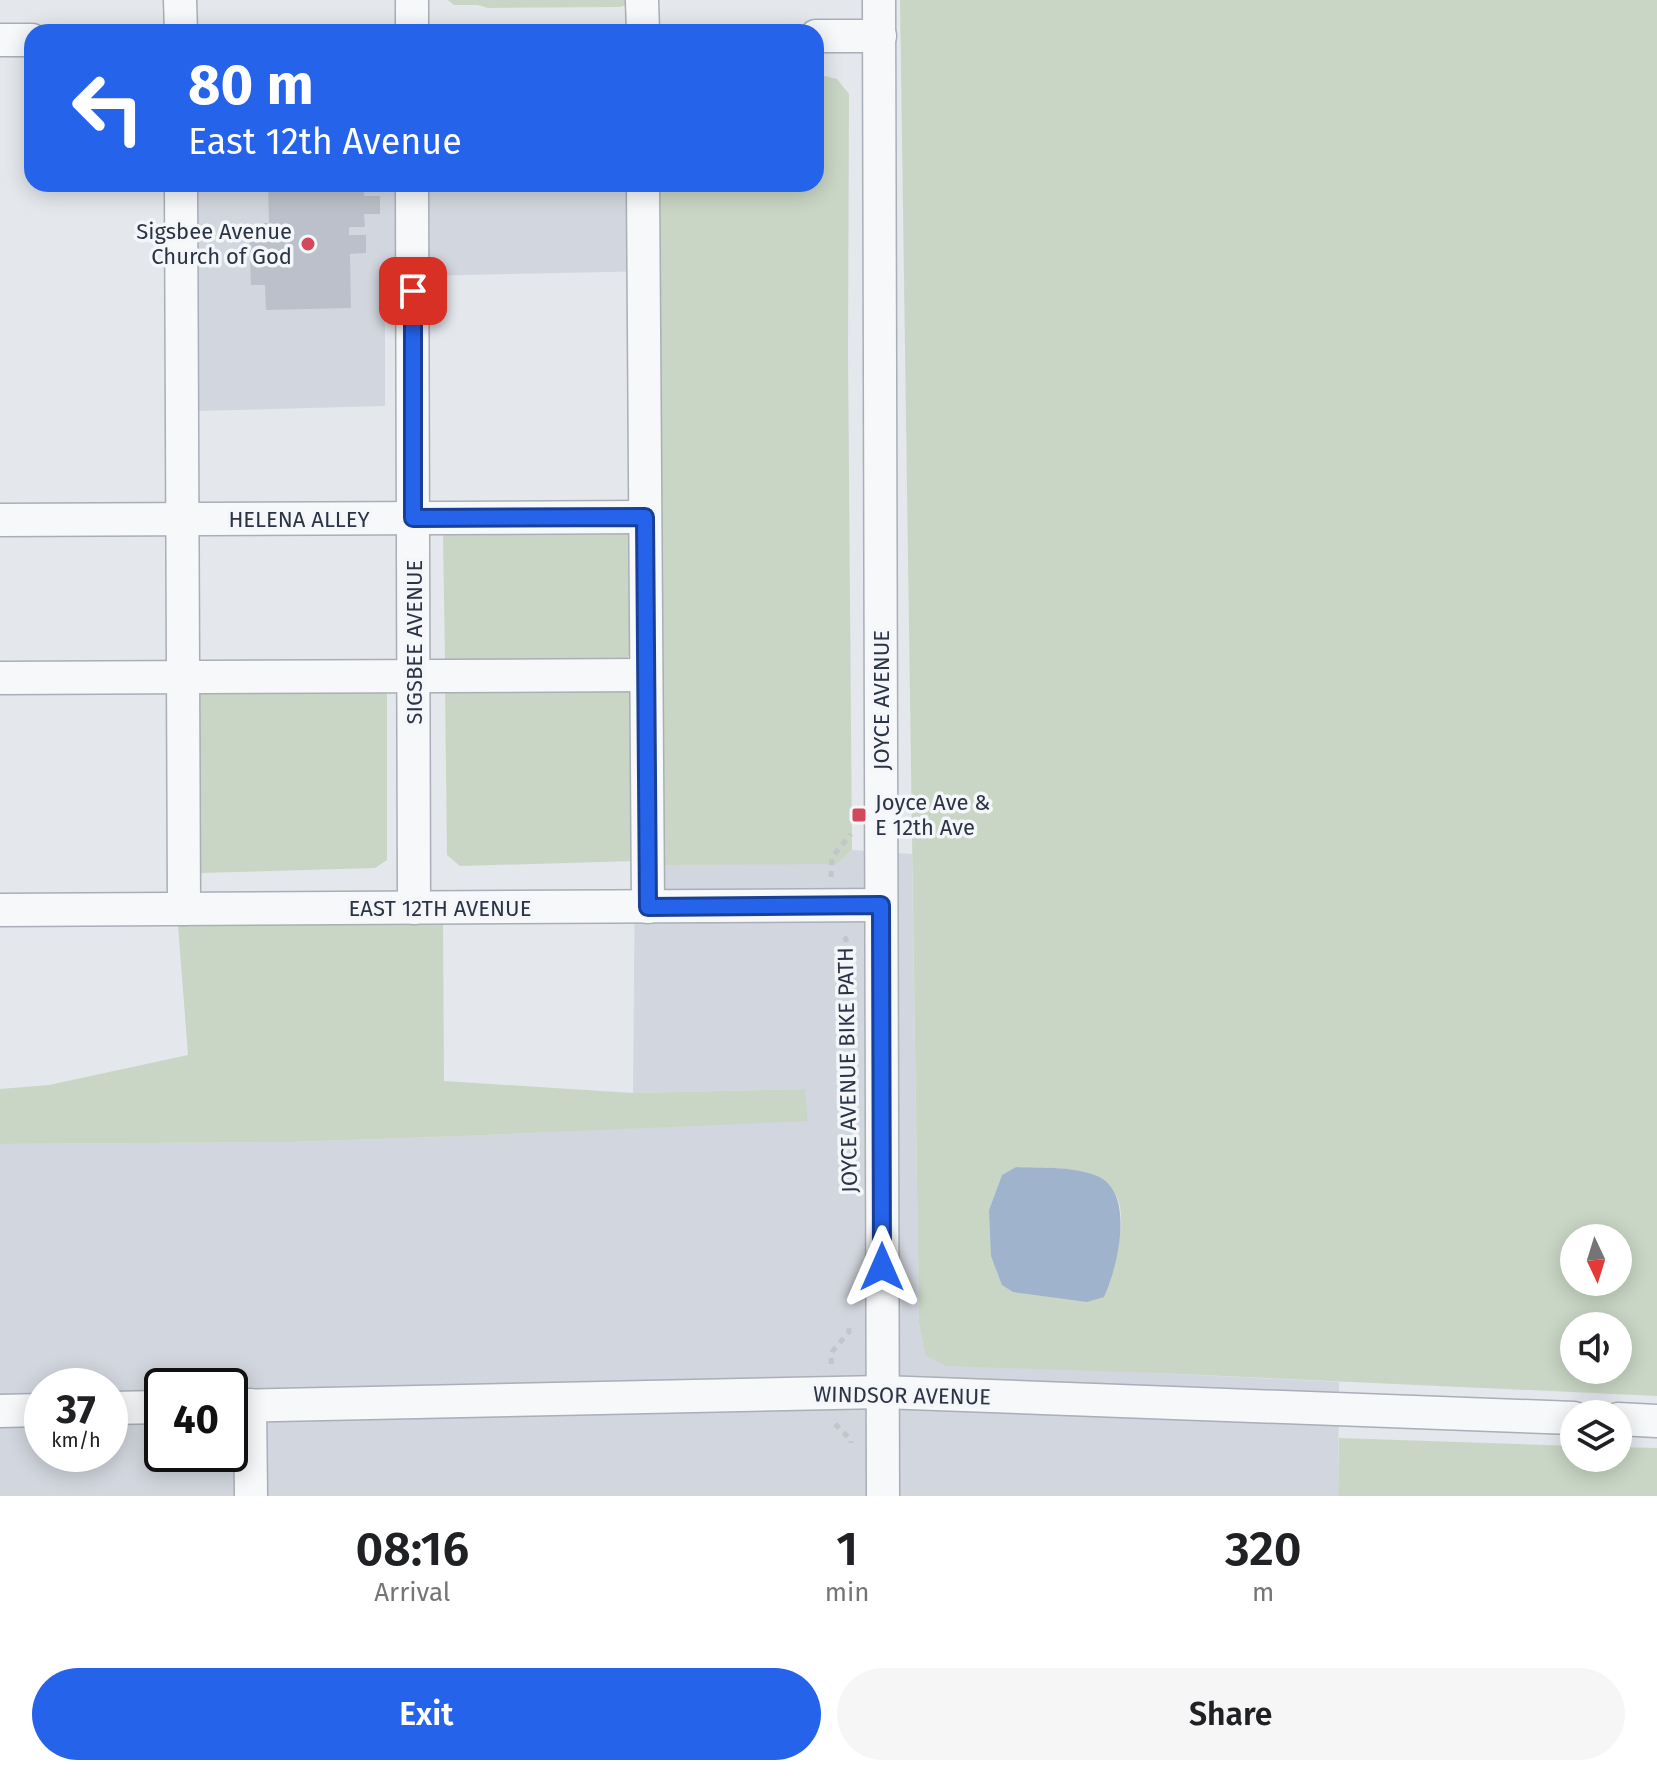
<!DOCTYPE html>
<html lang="en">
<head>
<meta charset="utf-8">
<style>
	body { margin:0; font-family:"Fira Sans",sans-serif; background:#f6f6f6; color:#202124; height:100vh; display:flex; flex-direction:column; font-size:30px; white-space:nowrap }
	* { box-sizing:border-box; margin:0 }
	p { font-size:26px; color:#757577 }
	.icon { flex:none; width:44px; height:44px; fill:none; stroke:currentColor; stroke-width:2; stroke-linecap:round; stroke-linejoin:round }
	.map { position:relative; height:1496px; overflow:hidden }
	.side { display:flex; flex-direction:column; background:#fff; flex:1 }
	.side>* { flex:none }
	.guide { position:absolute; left:24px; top:24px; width:800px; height:168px; border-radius:24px; box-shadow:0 4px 20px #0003; background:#2563eb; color:#fff; overflow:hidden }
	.needle { width:52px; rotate:176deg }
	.fabs { position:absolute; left:1560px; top:1224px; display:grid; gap:16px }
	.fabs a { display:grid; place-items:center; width:72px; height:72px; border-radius:50%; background:#fff; box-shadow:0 4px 20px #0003; font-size:40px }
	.speed { position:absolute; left:24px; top:1368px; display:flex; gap:16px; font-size:40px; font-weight:700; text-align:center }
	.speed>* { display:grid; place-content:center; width:104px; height:104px; border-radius:50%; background:#fff; box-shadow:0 4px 20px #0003; line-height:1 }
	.speed small { font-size:20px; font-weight:400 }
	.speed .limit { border:4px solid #111; border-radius:12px; background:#fff; color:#111 }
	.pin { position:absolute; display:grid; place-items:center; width:68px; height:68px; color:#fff; margin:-34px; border-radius:16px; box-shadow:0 4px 12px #0006 }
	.me { position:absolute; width:88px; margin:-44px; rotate:0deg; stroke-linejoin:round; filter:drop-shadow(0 0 6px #0008) }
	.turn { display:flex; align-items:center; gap:28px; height:168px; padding:0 32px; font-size:36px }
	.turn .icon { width:104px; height:104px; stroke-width:2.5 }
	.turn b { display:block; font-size:56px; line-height:68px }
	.eta { display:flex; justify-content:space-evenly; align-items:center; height:136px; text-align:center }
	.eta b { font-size:48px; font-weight:600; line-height:56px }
	.primary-button { display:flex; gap:16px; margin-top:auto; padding:16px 32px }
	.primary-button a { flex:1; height:92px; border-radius:48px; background:#2563eb; color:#fff; font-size:32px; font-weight:600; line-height:92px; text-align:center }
	.primary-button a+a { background:#f6f6f6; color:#202124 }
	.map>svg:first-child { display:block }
</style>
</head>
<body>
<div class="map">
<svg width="1657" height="1496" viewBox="0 0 1657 1496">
	<rect width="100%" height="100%" fill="#e4e7ec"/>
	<g fill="#d2d6de" fill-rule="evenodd">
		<path d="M195,184H656V271L415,276L414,318L385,320V406L198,411Z"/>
		<path d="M852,850L912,854L919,1324L925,1355L1158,1373L1339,1382L1338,1496H0V1144L290,1142L465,1136L808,1120L804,1089L633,1093L635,861L837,864ZM42,1386H110V1454H42ZM162,1386H230V1454H162Z"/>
	</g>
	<g fill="#c9d6c5" fill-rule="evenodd">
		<path d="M448,0H629L627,5L620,7L488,8L478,5H454Z"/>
		<path d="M900,0H1657V1396L1158,1373L946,1366L925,1355L919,1324ZM1016,1167C1068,1169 1131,1162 1120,1236C1118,1253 1113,1269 1109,1285L989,1210L1002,1175ZM1574,1238H1618V1282H1574ZM1574,1326H1618V1370H1574Z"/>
		<path d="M816,74L837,79L849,94L848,352L852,850L837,864L658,865L656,184H816Z"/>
		<path d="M455,531H632L633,650L627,658L445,660L443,536Z"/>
		<path d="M633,680L635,861L460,866L447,855L445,683Z"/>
		<path d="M387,683V860L375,868L201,873L196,852V685Z"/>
		<path d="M443,921L444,1081L633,1093L805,1089L808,1121L465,1136L290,1142L0,1144V1089L49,1085L188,1055L178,926Z"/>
		<path d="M1339,1438L1574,1446V1458H1618V1447L1657,1448V1496H1338Z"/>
	</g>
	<path fill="#9fb4cc" d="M1016,1167C1042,1168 1072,1166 1097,1176C1136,1192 1118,1267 1104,1297L1087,1302L1013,1292L1002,1285L991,1256L989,1210L1002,1175Z"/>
	<path fill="#bbc0ca" d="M316,184V188L364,187V196H380V214H364L365,227H349V235H366V253L350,254L351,308L266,310L265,285H251L249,236L264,235V223H269L268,185Z"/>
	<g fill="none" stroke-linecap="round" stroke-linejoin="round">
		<defs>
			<g id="minor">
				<path d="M180,0L181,32"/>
				<path d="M412,0V32"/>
				<path d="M642,0L643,32"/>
				<path d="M879,0L883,1496"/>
				<path d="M816,36H880"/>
				<path d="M0,40H32"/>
				<path d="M181,184L184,909"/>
				<path d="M412,184L414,908"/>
				<path d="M643,184L648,907"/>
				<path d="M0,520L645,517"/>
				<path d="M0,678L646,675"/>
				<path d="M0,910L881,905"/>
				<path d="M250,1405L251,1496"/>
				<path d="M230,1406L882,1392L1574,1418"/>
				<path d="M110,1408L162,1407"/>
				<path d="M0,1411L42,1410"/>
				<path d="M1618,1419L1657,1421"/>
			</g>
		</defs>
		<use href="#minor" stroke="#a9aeb7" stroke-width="35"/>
		<g stroke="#c2c5cb" stroke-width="5" stroke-dasharray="6 6" stroke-linecap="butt">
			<path d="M831,877L832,857L851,834"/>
			<path d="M844,937L846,939L848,974"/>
			<path d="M831,1364L832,1352L849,1332V1328"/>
			<path d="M835,1424L851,1440V1443"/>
		</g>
		<use href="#minor" stroke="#f7f8fa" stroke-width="32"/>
	</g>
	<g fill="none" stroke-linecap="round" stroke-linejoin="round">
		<defs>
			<path id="route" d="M413,291V518L645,517L648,907L881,905L882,1267"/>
		</defs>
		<use href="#route" stroke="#184099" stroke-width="20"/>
		<use href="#route" stroke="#2563eb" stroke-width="14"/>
	</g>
	<g fill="#d1495b" stroke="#f4f6f9" stroke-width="3">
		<circle cx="308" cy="244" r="8"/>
		<rect x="851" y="807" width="16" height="16" rx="4"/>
	</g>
	<g text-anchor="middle" stroke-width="7" stroke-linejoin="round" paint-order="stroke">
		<g font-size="22" fill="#2b3445" stroke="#f4f6f9" text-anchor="end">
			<text x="292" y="239">Sigsbee Avenue<tspan x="292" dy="25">Church of God</tspan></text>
			<text x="875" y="810" text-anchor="start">Joyce Ave &amp;<tspan x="875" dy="25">E 12th Ave</tspan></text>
		</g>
		<g font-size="22" fill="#2b3445" stroke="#f4f6f9">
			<text x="299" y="527">HELENA ALLEY</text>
			<text transform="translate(414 642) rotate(-90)" y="8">SIGSBEE AVENUE</text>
			<text transform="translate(881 700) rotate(-90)" y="8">JOYCE AVENUE</text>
			<text x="440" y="916">EAST 12TH AVENUE</text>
			<text transform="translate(847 1070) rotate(-91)" y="8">JOYCE AVENUE BIKE PATH</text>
			<text transform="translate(902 1395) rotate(1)" y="8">WINDSOR AVENUE</text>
		</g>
	</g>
</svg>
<div class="fabs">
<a><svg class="needle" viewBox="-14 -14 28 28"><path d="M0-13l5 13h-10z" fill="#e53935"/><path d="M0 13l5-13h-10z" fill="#757577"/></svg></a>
<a><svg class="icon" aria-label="sound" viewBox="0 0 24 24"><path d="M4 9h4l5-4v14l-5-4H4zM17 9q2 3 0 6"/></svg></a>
<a><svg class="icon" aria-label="layers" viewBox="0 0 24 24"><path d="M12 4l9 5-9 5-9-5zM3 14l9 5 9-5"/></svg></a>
</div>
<div class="speed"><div>37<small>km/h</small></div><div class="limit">40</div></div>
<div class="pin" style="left:413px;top:291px;background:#d93025"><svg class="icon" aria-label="arrive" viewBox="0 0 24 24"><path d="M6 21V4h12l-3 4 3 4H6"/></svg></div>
<svg class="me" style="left:882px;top:1267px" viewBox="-20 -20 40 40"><path d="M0-17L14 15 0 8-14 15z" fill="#2563eb" stroke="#fff" stroke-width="4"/></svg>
<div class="guide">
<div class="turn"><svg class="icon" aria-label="left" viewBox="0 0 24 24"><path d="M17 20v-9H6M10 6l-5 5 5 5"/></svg><div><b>80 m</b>East 12th Avenue</div></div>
</div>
</div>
<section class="side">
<div class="eta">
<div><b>08:16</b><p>Arrival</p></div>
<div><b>1</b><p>min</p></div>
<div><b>320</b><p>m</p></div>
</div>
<div class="primary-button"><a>Exit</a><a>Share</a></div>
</section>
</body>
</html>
